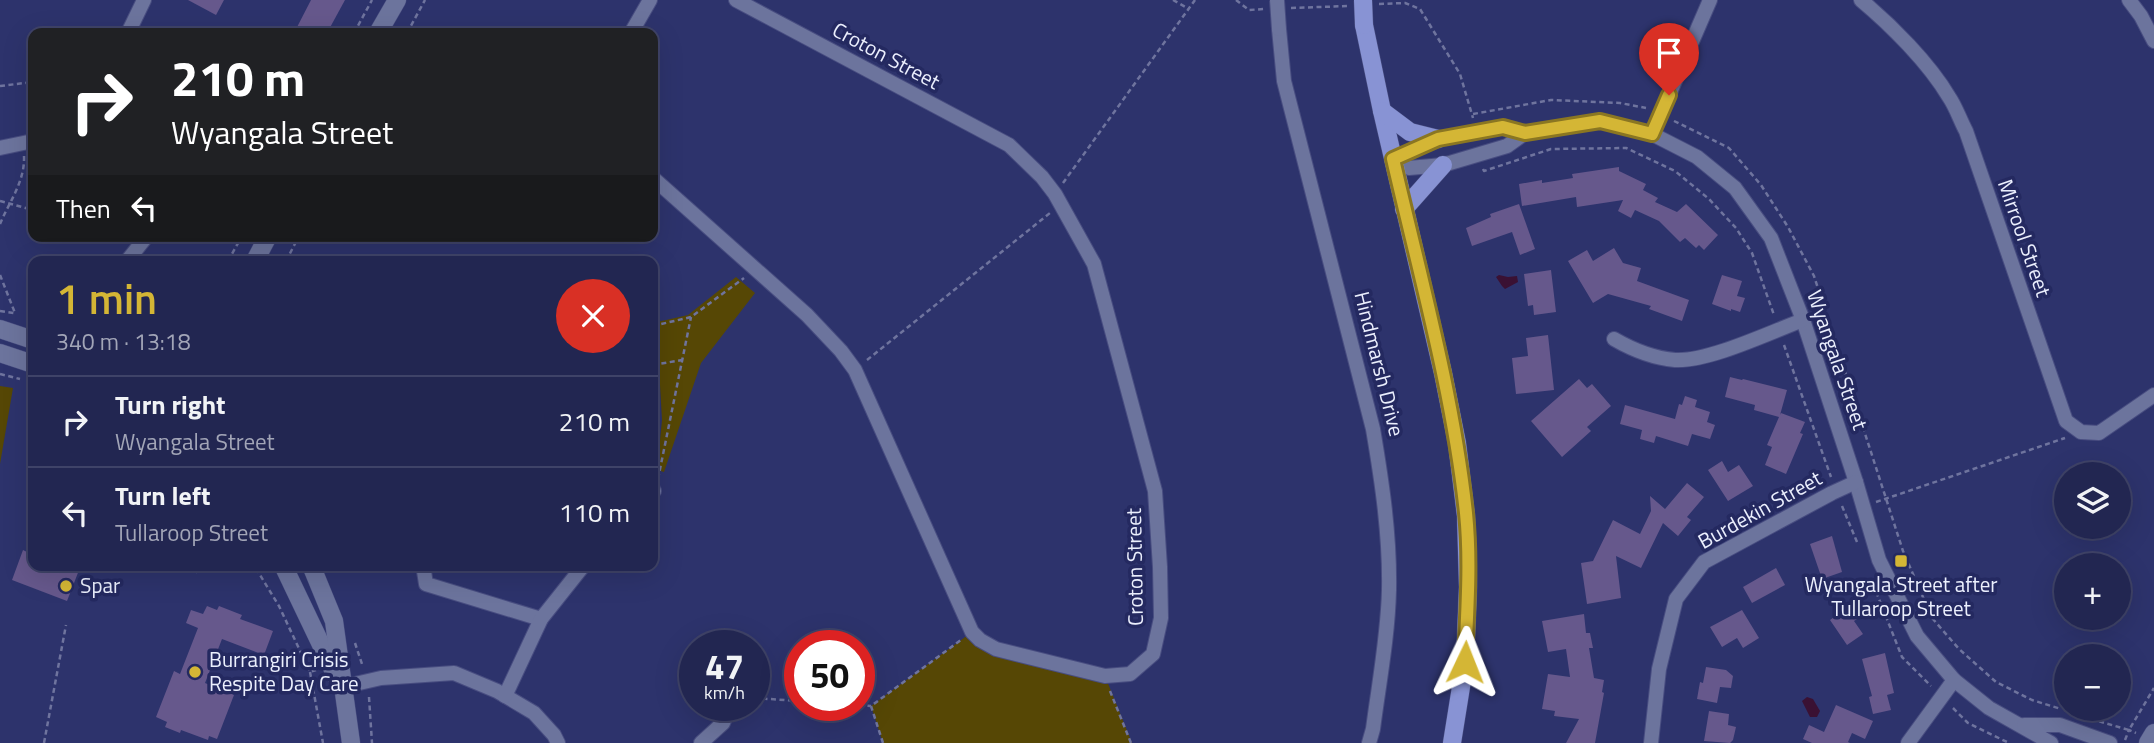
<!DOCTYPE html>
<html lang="en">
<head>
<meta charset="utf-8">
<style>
	body { margin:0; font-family:"Titillium Web",sans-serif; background:#2e325b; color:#f1f3f6; height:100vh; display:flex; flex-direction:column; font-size:26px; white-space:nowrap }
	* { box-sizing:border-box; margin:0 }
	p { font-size:23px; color:#a2a5b7 }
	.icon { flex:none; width:38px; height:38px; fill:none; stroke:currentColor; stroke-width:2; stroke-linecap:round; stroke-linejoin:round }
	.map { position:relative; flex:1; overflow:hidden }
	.drawer { position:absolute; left:28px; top:256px; width:630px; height:315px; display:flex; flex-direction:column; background:#222651; border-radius:14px; box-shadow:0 7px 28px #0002,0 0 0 2px #3f4368 }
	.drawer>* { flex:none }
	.top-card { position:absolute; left:28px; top:28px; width:630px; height:214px; border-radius:14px; box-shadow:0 7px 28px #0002,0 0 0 2px #3f4368; background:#202124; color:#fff; overflow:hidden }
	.buttons { position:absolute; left:2054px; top:462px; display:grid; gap:14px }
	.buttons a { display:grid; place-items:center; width:77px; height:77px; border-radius:50%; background:#222651; box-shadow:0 7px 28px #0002,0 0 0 2px #3f4368; font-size:35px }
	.speed { position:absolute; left:679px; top:630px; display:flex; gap:14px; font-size:35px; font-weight:700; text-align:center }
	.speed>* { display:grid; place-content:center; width:91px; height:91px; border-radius:50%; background:#222651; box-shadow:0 7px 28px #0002,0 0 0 2px #3f4368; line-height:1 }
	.speed small { font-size:18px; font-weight:400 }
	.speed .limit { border:10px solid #d22; background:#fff; color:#111 }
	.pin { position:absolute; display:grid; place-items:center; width:60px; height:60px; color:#fff; margin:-72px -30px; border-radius:50% 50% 50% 0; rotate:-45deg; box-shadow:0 0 7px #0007 }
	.pin .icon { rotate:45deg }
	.me { position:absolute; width:77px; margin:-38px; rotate:2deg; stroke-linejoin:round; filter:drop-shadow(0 0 5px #0008) }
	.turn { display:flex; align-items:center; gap:24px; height:147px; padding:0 28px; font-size:32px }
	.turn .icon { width:91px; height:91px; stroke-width:2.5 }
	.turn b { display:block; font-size:49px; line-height:60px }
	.then { display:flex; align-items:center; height:66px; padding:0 28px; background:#0003; gap:14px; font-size:26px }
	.round { display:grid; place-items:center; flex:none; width:74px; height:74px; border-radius:37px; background:#2e325b }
	.headline { display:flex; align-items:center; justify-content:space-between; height:119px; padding:0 28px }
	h1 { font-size:42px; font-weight:600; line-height:52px; color:#d4b635 }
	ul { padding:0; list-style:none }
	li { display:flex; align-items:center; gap:21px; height:91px; padding:0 28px; border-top:2px solid #3f4368 }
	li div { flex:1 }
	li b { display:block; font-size:26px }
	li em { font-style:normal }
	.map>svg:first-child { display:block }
</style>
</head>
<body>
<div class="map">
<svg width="2154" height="743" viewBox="0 0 2154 743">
	<rect width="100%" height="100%" fill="#2d336c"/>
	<g fill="#564705">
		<path d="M736,277L755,293L701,363L664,472L657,470L662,420L660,385L653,375V323L688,315Z"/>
		<path d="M0,386L13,388L0,464Z"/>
		<path d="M972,632L980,640L1105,676L1132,743H883L871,706Z"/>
	</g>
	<g fill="#3a1133">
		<path d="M1499,275L1508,277L1517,276L1518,282L1505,289L1502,286L1496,277Z"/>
		<path d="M1807,697L1813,699L1820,711L1817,717H1810L1802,701Z"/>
	</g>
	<g fill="#66588c">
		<path d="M188,0H224L216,15Z"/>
		<path d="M311,0H345L327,33H294Z"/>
		<path d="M1619,167V171L1646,184L1643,190L1658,198L1655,202L1677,212L1686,204L1718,235L1704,250L1699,245L1696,248L1685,238L1680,242L1659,221L1635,210L1631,218L1618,211L1623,200L1577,207L1576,197L1522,206L1519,184L1542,180V183L1573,178L1572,174Z"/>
		<path d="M1519,204L1535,249L1520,255L1512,232L1472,246L1466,228L1491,217L1490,214Z"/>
		<path d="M1614,248L1623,263L1641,268L1637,281L1689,300L1682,321L1649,309L1651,306L1608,294L1593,303L1568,261L1587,250L1593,261Z"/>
		<path d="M1551,270L1556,312L1534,315L1533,305L1528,306L1524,274Z"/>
		<path d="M1722,275L1742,281L1737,296L1745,298L1740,312L1731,309V311L1712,304Z"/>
		<path d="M1548,335L1554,390L1516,394L1512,358L1528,356L1526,338Z"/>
		<path d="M1730,377L1742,380L1743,379L1787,390L1780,415L1781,413L1805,422L1800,433L1803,434L1786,474L1765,465L1772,447L1767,445L1779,417L1754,410L1755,405L1725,397Z"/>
		<path d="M1579,379L1587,388L1592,384L1611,406L1587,427L1591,431L1562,457L1531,421Z"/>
		<path d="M1685,396L1697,400L1695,407L1710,412L1707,422L1715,425L1710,439L1692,434L1688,446L1656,436L1654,443L1640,439L1642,430L1620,424L1625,405L1675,419L1679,404L1682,405Z"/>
		<path d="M1722,461L1728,472L1739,465L1753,486L1728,501L1708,470Z"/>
		<path d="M1687,483L1704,497L1687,517L1691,520L1678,536L1663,523L1641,568L1616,556L1621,598L1587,604L1581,563L1593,561L1613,520L1640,534L1651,511L1650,496L1665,509Z"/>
		<path d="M1832,536L1842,572L1822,579L1810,544Z"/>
		<path d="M23,550L33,555V565H81L67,601L12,580Z"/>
		<path d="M1776,568L1785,585L1752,603L1743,587Z"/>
		<path d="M1851,605L1860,617L1854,621L1863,634L1847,645L1830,620Z"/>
		<path d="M207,606L217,610L219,606L242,615L240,619L273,631L264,655L222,639L205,683L234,695L217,739L209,736L208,740L181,730L180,733L165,727L167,722L156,717L174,671L180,674L198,628L186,623L191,610L203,614Z"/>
		<path d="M1742,610L1759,638L1743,648L1737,638L1722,647L1710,627Z"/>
		<path d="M1584,614L1586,633H1590L1593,648H1589L1594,678L1604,680L1602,692L1604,693L1595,743H1566L1579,719L1554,716L1555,711L1542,709L1548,674L1570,677L1566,649L1548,652L1542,621Z"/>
		<path d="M1885,653L1894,693L1887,695L1891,710L1873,714L1869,697L1872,696L1862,659Z"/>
		<path d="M1706,667L1726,670L1733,676L1731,688L1720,687L1717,703L1697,699L1700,682L1703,683Z"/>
		<path d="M1836,705L1873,721L1865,739L1852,733L1848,742L1850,743H1812L1803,739L1809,725L1824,732Z"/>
		<path d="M1709,711L1729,714L1728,725L1736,727L1733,740L1730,743L1704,741Z"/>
	</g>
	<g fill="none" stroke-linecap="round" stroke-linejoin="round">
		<defs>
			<g id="minor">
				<path d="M1861,0C1891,25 1929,63 1949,97C1956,107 1960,120 1966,131L2066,421L2081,432L2099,433L2154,395"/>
				<path d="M2129,0L2141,16L2154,41"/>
				<path d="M1279,29L1284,81L1373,429C1382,482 1390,535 1389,590C1388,636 1379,683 1373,729L1369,743"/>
				<path d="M128,33L144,0"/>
				<path d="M631,33L650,0"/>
				<path d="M1652,134L1710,0"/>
				<path d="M0,148L33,141"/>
				<path d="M1393,159L1438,139L1503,127L1525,133L1600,121L1652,134L1697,157L1735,188L1771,238L1803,320L1856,482L1879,560L1917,636L1954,680L1989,708L2051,743"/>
				<path d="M1393,159L1409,168L1443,165L1507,146L1525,133"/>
				<path d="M653,178L807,315L841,351L855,370L972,632L980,640L996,649L1105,676L1130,674L1153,654L1161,618L1160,567L1155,491L1094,264L1055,194L1042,177L1009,145L736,0"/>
				<path d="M127,261L147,236"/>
				<path d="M1614,339C1633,350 1653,358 1675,360C1708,362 1771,332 1803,320"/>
				<path d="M653,492L654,491"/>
				<path d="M423,565L426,584L541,619"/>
				<path d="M342,687L381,678L454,673L497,691L534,713L554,735L558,743"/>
				<path d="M505,696L541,619L584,565"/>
				<path d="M2024,725H2060L2110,743"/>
				<path d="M701,743L723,723L730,705"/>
				<path d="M1651,743L1659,669L1676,599L1704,562L1832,493L1856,482"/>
				<path d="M1908,743L1954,680"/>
			</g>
			<g id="tertiary">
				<path d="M378,33L397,0"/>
				<path d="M255,261L268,236"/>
				<path d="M0,329L33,340"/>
				<path d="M0,353L33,364"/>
				<path d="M283,565L337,678"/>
				<path d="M311,565L334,621L351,743"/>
				<path d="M2148,743L2154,733"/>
			</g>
			<g id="secondary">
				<path d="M1364,25L1382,111L1443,373L1457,443L1466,516L1468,587L1465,662L1452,743"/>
				<path d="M1382,111L1410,132L1438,139"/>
				<path d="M1404,209L1443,165"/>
			</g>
		</defs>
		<use href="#minor" stroke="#484d80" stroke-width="16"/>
		<use href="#tertiary" stroke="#484d80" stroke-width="19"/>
		<use href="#secondary" stroke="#484d80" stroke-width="19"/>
		<g stroke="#6f749e" stroke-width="2.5" stroke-dasharray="5 3.5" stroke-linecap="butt">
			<path d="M1173,0L1189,9"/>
			<path d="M1236,0L1249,10L1264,9"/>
			<path d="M1379,4L1405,3L1420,9L1460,74L1473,118"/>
			<path d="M1291,8L1348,6"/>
			<path d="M354,33L372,0"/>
			<path d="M407,33L425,0"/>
			<path d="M0,86L33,82"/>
			<path d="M1473,114L1551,100L1620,103L1646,108"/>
			<path d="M1674,121L1729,148L1761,185L1788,227L1814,276L1903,551L1932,618L1959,649L1996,682L2032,700L2061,709"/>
			<path d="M1483,169L1484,171L1551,149L1626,148L1675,171L1709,199L1736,228L1752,253L1774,315"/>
			<path d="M1063,183L1195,0"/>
			<path d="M0,201L33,210"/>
			<path d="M0,224C9,202 25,182 24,156"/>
			<path d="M228,261L242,236"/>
			<path d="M286,261L299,236"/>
			<path d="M0,275L15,313"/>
			<path d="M0,311L14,313"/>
			<path d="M653,326L691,317L744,278"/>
			<path d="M1784,345L1831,477"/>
			<path d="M867,360L1050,213"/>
			<path d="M653,365L682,360"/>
			<path d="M0,374L20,379"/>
			<path d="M658,479L691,317"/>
			<path d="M1876,502L2065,438"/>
			<path d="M1842,506L1857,542"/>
			<path d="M196,572L206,569L257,570L279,606L310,672L316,670"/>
			<path d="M1873,584L1902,657L1931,686"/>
			<path d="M355,643L363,667"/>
			<path d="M310,672L323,743"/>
			<path d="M1110,691L1131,743"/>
			<path d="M369,697L372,743"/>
			<path d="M754,698L800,701"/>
			<path d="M859,705L871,706"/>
			<path d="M1953,708L1968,723L2009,743"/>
			<path d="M2091,719L2129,730L2154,688"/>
			<path d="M2125,740L2129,730L2136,733"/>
			<path d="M44,743L66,625"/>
			<path d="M883,743L871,706L961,640"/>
		</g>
		<use href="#minor" stroke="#6c749d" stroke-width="14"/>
		<use href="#tertiary" stroke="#6c749d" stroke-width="18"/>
		<use href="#secondary" stroke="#8893d4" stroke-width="18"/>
		<defs>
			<path id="minor-bridge" d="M1277,0L1279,29"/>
			<path id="secondary-bridge" d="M1363,0L1364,25"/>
		</defs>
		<use href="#minor-bridge" stroke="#484d80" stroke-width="16" stroke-linecap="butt"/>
		<use href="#secondary-bridge" stroke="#484d80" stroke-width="19" stroke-linecap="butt"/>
		<use href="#minor-bridge" stroke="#6c749d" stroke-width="14"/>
		<use href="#secondary-bridge" stroke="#8893d4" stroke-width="18"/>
	</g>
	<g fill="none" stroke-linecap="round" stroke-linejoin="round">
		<defs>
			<path id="route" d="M1465,662C1467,613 1471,562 1466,513C1453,393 1420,276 1393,159L1438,139L1503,127L1525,133L1600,121L1652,134L1669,95"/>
		</defs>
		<use href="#route" stroke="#8a7622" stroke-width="18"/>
		<use href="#route" stroke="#d4b635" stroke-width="12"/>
	</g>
	<g fill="#d4b635" stroke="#242960" stroke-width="2.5">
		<rect x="1894" y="554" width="14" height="14" rx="3.5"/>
		<circle cx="66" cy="586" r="7"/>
		<circle cx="195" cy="672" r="7"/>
	</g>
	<g text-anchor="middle" stroke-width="7" stroke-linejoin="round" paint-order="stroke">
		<g font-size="21" fill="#ebeffd" stroke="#242960">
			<text transform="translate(886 56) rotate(28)" y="7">Croton Street</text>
			<text transform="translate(2024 238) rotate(71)" y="7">Mirrool Street</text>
			<text transform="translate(1837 360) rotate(71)" y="7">Wyangala Street</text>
			<text transform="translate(1379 364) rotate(76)" y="7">Hindmarsh Drive</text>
			<text transform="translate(1760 510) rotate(-29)" y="7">Burdekin Street</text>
			<text transform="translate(1135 567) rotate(-91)" y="7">Croton Street</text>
		</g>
		<g font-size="21" fill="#ebeffd" stroke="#242960" text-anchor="start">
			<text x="1901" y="592" text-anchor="middle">Wyangala Street after<tspan x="1901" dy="24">Tullaroop Street</tspan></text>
			<text x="80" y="593">Spar</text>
			<text x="209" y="667">Burrangiri Crisis<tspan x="209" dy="24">Respite Day Care</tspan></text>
		</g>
	</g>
</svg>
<div class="buttons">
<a><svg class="icon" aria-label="layers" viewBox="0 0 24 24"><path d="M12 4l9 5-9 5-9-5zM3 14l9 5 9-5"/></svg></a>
<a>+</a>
<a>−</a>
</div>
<div class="speed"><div>47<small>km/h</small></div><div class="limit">50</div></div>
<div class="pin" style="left:1669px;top:95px;background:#d93025"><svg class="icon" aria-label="arrive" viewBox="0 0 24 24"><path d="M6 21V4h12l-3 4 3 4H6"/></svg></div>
<svg class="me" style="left:1465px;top:662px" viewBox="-20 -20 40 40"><path d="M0-17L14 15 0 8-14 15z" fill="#d4b635" stroke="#fff" stroke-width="4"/></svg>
<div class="top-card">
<div class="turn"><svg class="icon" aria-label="right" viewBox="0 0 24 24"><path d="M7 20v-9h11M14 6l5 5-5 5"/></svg><div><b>210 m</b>Wyangala Street</div></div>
<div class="then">Then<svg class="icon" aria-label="left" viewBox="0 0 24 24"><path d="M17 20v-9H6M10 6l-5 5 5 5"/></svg></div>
</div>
<section class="drawer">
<div class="headline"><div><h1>1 min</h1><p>340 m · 13:18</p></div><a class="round" style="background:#d93025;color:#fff"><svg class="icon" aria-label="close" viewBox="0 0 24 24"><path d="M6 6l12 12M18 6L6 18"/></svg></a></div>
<ul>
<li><svg class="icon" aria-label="right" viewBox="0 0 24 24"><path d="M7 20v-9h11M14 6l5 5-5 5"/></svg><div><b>Turn right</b><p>Wyangala Street</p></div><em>210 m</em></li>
<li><svg class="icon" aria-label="left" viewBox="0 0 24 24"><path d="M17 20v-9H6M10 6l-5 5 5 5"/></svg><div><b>Turn left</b><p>Tullaroop Street</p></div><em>110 m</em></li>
</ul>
</section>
</div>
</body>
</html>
